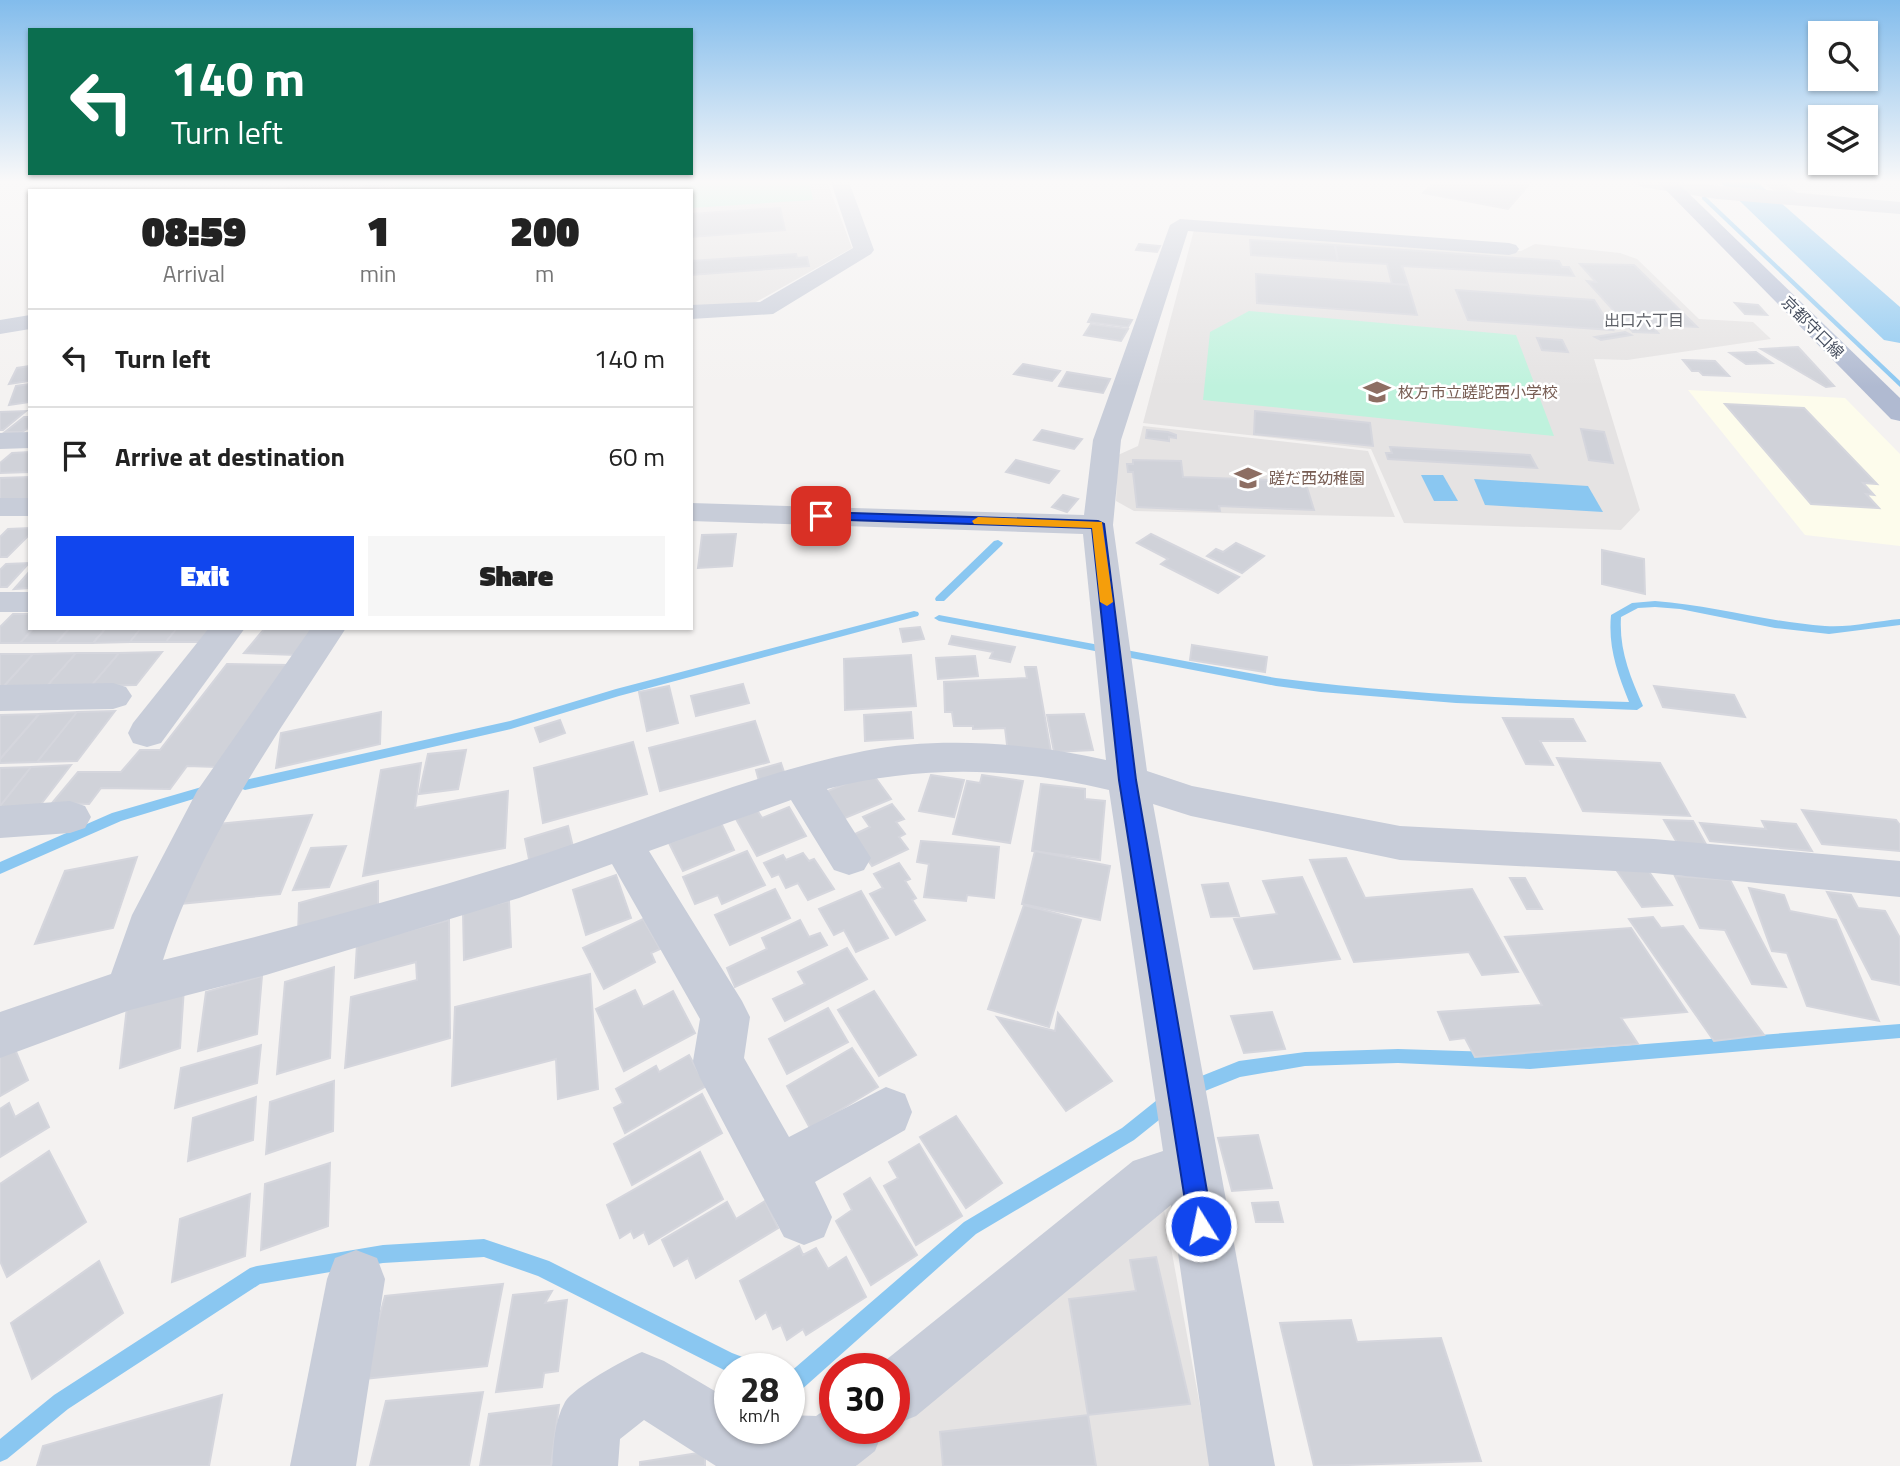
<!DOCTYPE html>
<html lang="en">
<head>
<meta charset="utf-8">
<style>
	body { margin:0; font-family:"Titillium Web","Noto Sans JP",sans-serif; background:#f6f6f6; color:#222; height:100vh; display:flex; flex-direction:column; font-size:26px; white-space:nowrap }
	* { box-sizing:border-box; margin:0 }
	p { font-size:23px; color:#767676 }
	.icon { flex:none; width:38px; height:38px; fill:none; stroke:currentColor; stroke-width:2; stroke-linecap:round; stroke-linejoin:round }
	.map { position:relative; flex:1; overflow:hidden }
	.details { position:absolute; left:28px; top:189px; width:665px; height:441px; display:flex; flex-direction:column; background:#fff; border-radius:0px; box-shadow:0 2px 5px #0004 }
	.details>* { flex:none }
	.banner { position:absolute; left:28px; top:28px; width:665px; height:147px; border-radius:0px; box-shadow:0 2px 5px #0004; background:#0b6e4f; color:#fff; overflow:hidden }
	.tools { position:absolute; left:1808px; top:21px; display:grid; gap:14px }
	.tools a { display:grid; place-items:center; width:70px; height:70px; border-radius:0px; background:#fff; box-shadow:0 2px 5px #0004; font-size:35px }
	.speed { position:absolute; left:714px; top:1353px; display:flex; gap:14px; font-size:35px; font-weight:700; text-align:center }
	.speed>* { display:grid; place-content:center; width:91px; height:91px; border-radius:50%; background:#fff; box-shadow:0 2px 5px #0004; line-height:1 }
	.speed small { font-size:18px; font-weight:400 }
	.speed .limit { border:10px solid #d22; background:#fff; color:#111 }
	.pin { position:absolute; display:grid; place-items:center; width:60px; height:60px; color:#fff; margin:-30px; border-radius:14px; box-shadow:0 4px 10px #0006 }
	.me { position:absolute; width:77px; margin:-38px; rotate:350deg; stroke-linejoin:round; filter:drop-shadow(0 0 5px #0008) }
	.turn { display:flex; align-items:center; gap:24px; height:147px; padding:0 28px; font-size:32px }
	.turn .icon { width:91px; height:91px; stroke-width:2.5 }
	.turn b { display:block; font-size:49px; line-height:60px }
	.eta { display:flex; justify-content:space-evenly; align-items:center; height:119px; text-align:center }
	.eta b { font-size:42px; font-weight:800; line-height:49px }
	.button { display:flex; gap:14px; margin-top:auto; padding:14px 28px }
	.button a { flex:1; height:80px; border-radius:0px; background:#1146ee; color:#fff; font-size:28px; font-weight:800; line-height:80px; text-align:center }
	.button a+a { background:#f6f6f6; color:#222 }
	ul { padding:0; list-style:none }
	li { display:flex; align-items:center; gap:21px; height:98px; padding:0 28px; border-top:2px solid #e0e0e0 }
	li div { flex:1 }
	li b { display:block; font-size:26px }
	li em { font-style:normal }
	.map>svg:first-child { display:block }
</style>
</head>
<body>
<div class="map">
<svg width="1900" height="1466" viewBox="0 0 1900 1466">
	<rect width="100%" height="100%" fill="#f4f2f1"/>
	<path fill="#fdfcec" d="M1688,390L1845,398L1900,454V546L1805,535Z"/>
	<g fill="#e5e3e3">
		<path d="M292,182H827L852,248L749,306L691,309V191H283Z"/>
		<path d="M1194,230L1521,251L1535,244L1620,253L1637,259L1699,319L1753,322L1771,339L1627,360L1594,359L1640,510L1621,530L1404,523L1371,449L1143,423Z"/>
		<path d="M1143,426L1368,451L1395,517L1134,511L1116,501L1118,455L1138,446Z"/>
		<path d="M1163,1204L1211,1466H857V1455L890,1428H894V1424Z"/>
	</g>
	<g fill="#bff2dd">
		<path d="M399,182H809L813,200L691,208V191H393Z"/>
		<path d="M1249,311L1516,335L1554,436L1203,400L1210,332Z"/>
	</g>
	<g fill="#8ac7f1">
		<path d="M1421,475H1443L1458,501H1434Z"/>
		<path d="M1474,479L1588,486L1603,512L1485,505Z"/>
	</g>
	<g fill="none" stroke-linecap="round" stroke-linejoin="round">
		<g fill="#8ac7f1" fill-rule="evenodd">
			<path d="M1702,197H1706L1900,381V387L1702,199Z"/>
			<path d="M998,540L1003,543L1002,545L944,601H936L935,599L936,597L994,541Z"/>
			<path d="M1655,601C1712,605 1767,622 1825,626C1849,628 1876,621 1900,619V625L1829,634L1775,628L1680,609L1655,607L1638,608L1621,617C1619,650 1630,676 1643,706L1637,710L1456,703L1321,692L1276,686L939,621L934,618L939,615L1276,678C1393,693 1511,699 1629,702C1617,672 1608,647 1611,615L1632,603Z"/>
			<path d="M914,611L918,612L919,614L918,616L619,696L511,729L245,790L240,788L239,785L240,782L245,780L510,721L616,689Z"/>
			<path d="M205,786L210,788L211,791L210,794L121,821L0,874V862L112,813Z"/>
			<path d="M1900,1024V1038L1530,1069L1398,1063L1305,1066L1240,1077L1190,1097L1184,1095L1182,1089L1184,1083L1239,1061L1305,1052L1398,1049L1530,1053Z"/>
			<path d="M1168,1094L1174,1096L1176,1102L1174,1108L1134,1140L976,1234L800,1391L793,1394L789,1393V1373L964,1222L1122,1128L1162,1096Z"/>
			<path d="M484,1239L549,1261L732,1353L753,1361L756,1368H730V1372H728L538,1276L484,1257L383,1263L260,1284L68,1409L7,1459L0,1462V1439L54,1395L250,1268L257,1266L383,1245Z"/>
		</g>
		<path fill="#8ac7f1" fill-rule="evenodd" d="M1720,182H1757L1900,307V343L1884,340Z"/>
	</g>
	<g fill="#d0d2d9" stroke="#d5d6dd" stroke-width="2">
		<path d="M368,182H384L375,191H359Z"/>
		<path d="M1435,182H1531L1508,209L1423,193Z"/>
		<path d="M1764,182H1781L1794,192L1776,191Z"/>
		<path d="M780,208L785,230L691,237V214Z"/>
		<path d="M1250,240L1335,245L1338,261L1251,255Z"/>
		<path d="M1139,244L1160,246L1157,252L1136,250Z"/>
		<path d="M1335,245L1559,261L1562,267H1569L1574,276L1402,266L1408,285L1392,284L1387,264L1338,261Z"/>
		<path d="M796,254L797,258L807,257L809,266L691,275V261Z"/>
		<path d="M1580,264L1634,265L1697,327L1651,325L1658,333L1633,332L1587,281L1596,282Z"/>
		<path d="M1256,274L1408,285L1417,315L1257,303Z"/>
		<path d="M1456,290L1594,300L1613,330L1468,320Z"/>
		<path d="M1735,303L1758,305L1767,315L1745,314Z"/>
		<path d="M1092,314L1132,320L1128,327L1088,322Z"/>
		<path d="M1091,324L1128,329L1121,341L1084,335Z"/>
		<path d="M1625,332L1631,335L1601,340L1595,337Z"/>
		<path d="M1537,338L1562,340L1568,352L1542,350Z"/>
		<path d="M1798,347L1834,386L1826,387L1761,349Z"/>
		<path d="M1756,352L1772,363L1746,364L1730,353Z"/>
		<path d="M1683,360L1715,361L1729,376L1703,375L1699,371H1692Z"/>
		<path d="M1023,364L1060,371L1052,381L1014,374Z"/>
		<path d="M30,366V381L9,384L17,368Z"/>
		<path d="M1067,372L1110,379L1103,393L1059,386Z"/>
		<path d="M30,384V402L9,405L16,386Z"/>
		<path d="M1725,404L1804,408L1877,484L1863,483L1874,495L1866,494L1879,508L1811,504Z"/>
		<path d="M26,411L3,430H0V412Z"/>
		<path d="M1255,411L1370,423L1373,446L1254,434Z"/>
		<path d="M24,417H30V427L22,432H5Z"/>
		<path d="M1581,429L1604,432L1613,463L1589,460Z"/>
		<path d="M1042,430L1082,439L1074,449L1034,440Z"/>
		<path d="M1147,430L1168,432L1176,435V438L1169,437V441L1146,438Z"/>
		<path d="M1390,447L1530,455L1537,468L1388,459L1386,453H1392Z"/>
		<path d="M30,452V472L0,473V463L12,453Z"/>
		<path d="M1016,460L1059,471L1049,483L1006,472Z"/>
		<path d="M1133,460L1181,461L1183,477L1305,481L1314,510L1219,506L1220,511L1137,507L1133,472H1128L1127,464H1133Z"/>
		<path d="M30,477V501L0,502V478Z"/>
		<path d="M1063,495L1078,499L1067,512L1052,507Z"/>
		<path d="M30,528V534L7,557H0V537L8,529Z"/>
		<path d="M736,534L732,566L698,568L702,535Z"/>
		<path d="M1151,534L1239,577L1218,593L1161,564L1168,559L1137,543Z"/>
		<path d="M1236,543L1264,556L1242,573L1207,556L1216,549L1223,552Z"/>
		<path d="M1602,550L1644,559L1645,594L1602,584Z"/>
		<path d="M29,563L7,587H0V570L6,564Z"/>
		<path d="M30,571V588L14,589Z"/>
		<path d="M13,614H30V628H34L20,643H0V627Z"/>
		<path d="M920,627L924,639L903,642L900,629Z"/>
		<path d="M34,628H70L56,643H20Z"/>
		<path d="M70,628H106L93,643H56Z"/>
		<path d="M106,628H141L130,642L93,643Z"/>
		<path d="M141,628H177L166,642H130Z"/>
		<path d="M177,628H213L202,642H166Z"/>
		<path d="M265,628H317L296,655L244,653Z"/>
		<path d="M952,636L1015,647L1010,662L990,658L993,652L949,644Z"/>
		<path d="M1192,645L1267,657L1265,672L1190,660Z"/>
		<path d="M162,652L136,685L91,686L119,653Z"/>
		<path d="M76,653H119L91,686H47Z"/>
		<path d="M76,653L47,686L3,687L33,654Z"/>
		<path d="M0,654H33L3,687H0Z"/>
		<path d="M911,655L916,706L845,710L844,659Z"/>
		<path d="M975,656L978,676L938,679L936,658Z"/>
		<path d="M227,664L290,665L217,767L187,766L170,789L101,788L89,804L52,803L78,772H121L140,750H160Z"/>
		<path d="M1025,667H1036L1051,752L1008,753L1005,728L973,729V726H954L952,712H945L944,682L1027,678Z"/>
		<path d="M743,684L749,703L696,716L691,696Z"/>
		<path d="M669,686L678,723L647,731L639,692Z"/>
		<path d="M1654,686L1734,695L1745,717L1663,707Z"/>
		<path d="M115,711L77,761L37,762L77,712Z"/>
		<path d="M77,712L37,762L0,763V759L39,714Z"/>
		<path d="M381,712L380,744L276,768L281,733Z"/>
		<path d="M911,712L913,738L865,741L864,715Z"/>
		<path d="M39,714L0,759V715Z"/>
		<path d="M1084,714L1093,750L1054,752L1047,715Z"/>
		<path d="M1503,718L1573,719L1585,741H1540L1553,765L1526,764Z"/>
		<path d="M560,720L565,733L540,742L535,728Z"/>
		<path d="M755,721L769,762L660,791L649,748Z"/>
		<path d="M633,742L647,794L543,823L534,768Z"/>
		<path d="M466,750L458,789L419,794L428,754Z"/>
		<path d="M1557,758L1660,763L1690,816L1583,811Z"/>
		<path d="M421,763L415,808L508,791L505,848L363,876L381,770Z"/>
		<path d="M781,763L785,775L759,781L756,770Z"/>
		<path d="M71,765L35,812L0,813V806L31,767Z"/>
		<path d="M31,767L0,806V768Z"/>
		<path d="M872,773L891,799L840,820L823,793Z"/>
		<path d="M931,775L964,780L954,817L919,811Z"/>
		<path d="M982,775L1023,781L1010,843L953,834L967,781L980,783Z"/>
		<path d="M1041,784L1085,789V799L1105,801L1100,860L1032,851Z"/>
		<path d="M892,804L904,819L896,822L905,834L899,837L908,849L872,866L851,836L870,827L863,817Z"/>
		<path d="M789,807L806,836L757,856L736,819L757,810L762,818Z"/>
		<path d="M1802,810L1896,820L1900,825V851L1822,844Z"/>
		<path d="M312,815L280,894L179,904L218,824Z"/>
		<path d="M1664,820L1693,821L1708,848L1679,846Z"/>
		<path d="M1762,821L1796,824L1812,851L1710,841L1700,823L1766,829Z"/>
		<path d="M721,823L734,850L683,871L669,843Z"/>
		<path d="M568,826L575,855L531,869L525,839Z"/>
		<path d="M921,841L999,847L994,898L967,895L966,901L924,897L929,864L917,862Z"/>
		<path d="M346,846L329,887L293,890L311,848Z"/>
		<path d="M747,851L765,885L722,904L718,895L695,904L683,877Z"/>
		<path d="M1035,851L1110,866L1100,920L1022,904Z"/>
		<path d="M803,853L809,861L814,859L834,889L808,900L798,883L786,888L779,874L772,877L764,863L783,855L786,860Z"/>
		<path d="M137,857L113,928L35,944L65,871Z"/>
		<path d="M1346,858L1365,898L1472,889L1518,972L1482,975L1469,952L1354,962L1310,860Z"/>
		<path d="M899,863L910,879L905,881L916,898L912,900L925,920L896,935L870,894L883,888L874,874Z"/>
		<path d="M1645,866L1672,905L1642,907L1615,868Z"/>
		<path d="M616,875L631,918L586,935L573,890Z"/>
		<path d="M1675,876L1730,880L1786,987L1752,984L1725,930L1700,928Z"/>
		<path d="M1302,877L1340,959L1254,969L1234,919L1277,914L1263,881Z"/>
		<path d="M1510,878H1525L1542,909H1527Z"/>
		<path d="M378,881V913L298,936L299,903Z"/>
		<path d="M1228,883L1239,916L1211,917L1202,885Z"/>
		<path d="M1749,888L1784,895L1790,911L1836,920L1879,1021L1807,1006L1787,953L1772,951Z"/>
		<path d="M775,889L790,918L730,945L715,915Z"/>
		<path d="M861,891L888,938L856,952L844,930L834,935L819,909Z"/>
		<path d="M1827,892L1851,895L1858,908L1885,911L1900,938V985L1872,979Z"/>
		<path d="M509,901L511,947L464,960L463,912Z"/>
		<path d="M1024,905L1081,920L1049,1027L988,1009Z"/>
		<path d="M1653,917L1661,928L1683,926L1764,1035L1714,1041L1629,919Z"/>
		<path d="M643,919L660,949L651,953L655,962L604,989L583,948Z"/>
		<path d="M449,920L450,1038L345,1068L351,997L417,980L416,962L355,978L357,944Z"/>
		<path d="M800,920L809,937L820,933L827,945L735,987L727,968L767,949L762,938Z"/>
		<path d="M1631,928L1687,1012L1621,1018L1638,1044L1475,1057L1465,1038L1450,1040L1438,1012L1542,1005L1505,937Z"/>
		<path d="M847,948L867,979L785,1021L773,999L805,984L798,972Z"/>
		<path d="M334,967L330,1058L277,1074L285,982Z"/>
		<path d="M590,974L598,1089L558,1099L556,1059L452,1086L455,1007Z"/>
		<path d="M262,976L257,1034L198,1051L206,992Z"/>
		<path d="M184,988L180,1048L120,1068L127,1007Z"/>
		<path d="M635,990L643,1007L673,991L695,1033L624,1071L596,1009Z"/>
		<path d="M874,991L916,1055L879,1076L838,1010Z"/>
		<path d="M828,1008L848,1042L787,1074L769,1039Z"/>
		<path d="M1272,1012L1285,1049L1244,1053L1231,1016Z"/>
		<path d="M1058,1013L1112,1081L1066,1111L997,1017L1055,1031Z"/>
		<path d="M261,1045L257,1083L175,1108L181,1068Z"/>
		<path d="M14,1047L28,1080L0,1096V1055Z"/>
		<path d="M852,1048L878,1087L810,1128L787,1086Z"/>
		<path d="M689,1055L706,1086L625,1133L614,1108L623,1103L616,1089L656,1066L659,1072Z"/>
		<path d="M334,1081L333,1131L266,1154L270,1102Z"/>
		<path d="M702,1094L722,1133L632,1185L614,1144Z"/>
		<path d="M256,1097L253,1140L188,1161L193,1118Z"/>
		<path d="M9,1103L15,1117L38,1103L49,1127L0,1157V1109Z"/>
		<path d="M956,1116L1002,1183L966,1208L920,1137Z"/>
		<path d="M1258,1135L1272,1188L1232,1191L1218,1138Z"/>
		<path d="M919,1144L962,1216L916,1245L884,1186L898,1178L889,1162Z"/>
		<path d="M49,1151L86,1222L7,1277L0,1261V1184Z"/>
		<path d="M700,1152L723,1199L649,1244L644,1232L634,1238L631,1231L620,1238L607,1205Z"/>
		<path d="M330,1163L328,1226L261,1250L265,1184Z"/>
		<path d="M870,1178L917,1255L871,1285L836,1221L852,1210L844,1194Z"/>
		<path d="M250,1194L245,1256L172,1282L180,1219Z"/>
		<path d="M765,1201L778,1228L696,1278L688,1258L674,1266L662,1240L727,1202L736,1219Z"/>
		<path d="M1278,1202L1283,1222H1256L1252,1203Z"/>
		<path d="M799,1246L803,1255L816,1248L828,1269L846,1257L866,1297L806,1335L803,1329L787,1340L781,1325L773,1329L766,1312L756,1319L740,1281Z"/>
		<path d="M1156,1257L1190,1404L1088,1415L1069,1299L1136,1291L1130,1260Z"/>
		<path d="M99,1261L123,1313L32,1379L11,1323Z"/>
		<path d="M503,1284L487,1366L363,1379L385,1296Z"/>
		<path d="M552,1291L545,1303L567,1300L558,1371L544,1373L542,1387L496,1392L513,1295Z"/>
		<path d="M1351,1320L1357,1342L1441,1338L1481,1461L1314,1466L1280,1323Z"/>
		<path d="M483,1392L469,1466H370L386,1401Z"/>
		<path d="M222,1395L209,1466H37L43,1446Z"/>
		<path d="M559,1405L551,1466H480L489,1414Z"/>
		<path d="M1088,1415L1096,1466H943L940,1432Z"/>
		<path d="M705,1452V1466H640V1462Z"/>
	</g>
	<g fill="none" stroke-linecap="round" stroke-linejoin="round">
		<g fill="#c8cdd9" fill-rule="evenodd">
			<path d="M831,182H849L874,250L871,254L773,314L691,319V305L760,302L853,248Z"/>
			<path d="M1633,182H1678L1900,202V214L1717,199L1642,187Z"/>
			<path d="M1180,219L1509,243L1516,245L1519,249L1516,253L1509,255L1188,231L1121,440L1113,525L1147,771L1192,786L1400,826L1654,839L1900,861V897L1654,873L1400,860L1191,816L1153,804L1275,1466H1209L1171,1205L916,1416L894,1425V1368H876L1133,1161L1163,1151L1109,790C1013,767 922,765 827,789L871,858L864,870L849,875L834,870L791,800L649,851L742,1001L750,1017L744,1058L789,1137L886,1087L905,1094L912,1112L905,1130L815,1182L832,1217L824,1237L804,1245L784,1237L700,1078L693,1061L700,1019L612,864L519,898L266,975L130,1010L0,1058V1012L111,974L132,915L197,791L311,628H346C277,735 202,838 163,960C282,931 400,899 516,863C632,827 744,775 864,751C939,736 1031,743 1106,760L1083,534L691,521V503L1084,515L1093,440L1170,225Z"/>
			<path d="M30,315V329L0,334V320Z"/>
			<path d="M30,432V448L0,449V433Z"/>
			<rect x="0" y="498" width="30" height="18"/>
			<rect x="0" y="592" width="30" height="20"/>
			<path d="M209,628H245L161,743L147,747L133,743L128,733L133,723Z"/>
			<path d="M113,683L126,687L132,696L126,705L113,709L0,711V685Z"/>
			<path d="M70,801L85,806L91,817L85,828L70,833L0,838V806Z"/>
			<path d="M356,1250L377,1258L385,1279L356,1466H290L327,1279L335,1258Z"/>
			<path d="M642,1352L664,1361L730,1400V1428H789V1415L816,1416L835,1403V1428H884L875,1451L856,1466H716L644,1420L620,1439L618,1466H552C554,1444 554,1422 565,1402C574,1387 625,1359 642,1352Z"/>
		</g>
		<path fill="#b0bad1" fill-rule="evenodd" d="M1658,182H1677L1900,398V421L1891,419Z"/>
	</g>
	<linearGradient id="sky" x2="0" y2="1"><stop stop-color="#82bcec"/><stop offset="0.47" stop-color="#faf9f9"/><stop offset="1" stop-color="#faf9f9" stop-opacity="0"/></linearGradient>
	<rect width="1900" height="387" fill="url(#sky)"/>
	<path fill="#1146ee" stroke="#0b2e9b" stroke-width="2" d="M821,512L1098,521L1104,524L1136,780L1213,1226L1209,1234L1201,1238L1193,1234L1189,1226L1119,780L1092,528L817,519V513Z"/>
	<path fill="#f59e0b" d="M978,517L1102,522L1113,602L1107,606L1100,602L1092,528L974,524L972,521Z"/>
	<defs>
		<symbol id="school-bare" viewBox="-9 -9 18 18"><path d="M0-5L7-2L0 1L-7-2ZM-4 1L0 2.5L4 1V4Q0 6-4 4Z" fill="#8d6e63" stroke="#fff" stroke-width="2.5" paint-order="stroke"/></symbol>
	</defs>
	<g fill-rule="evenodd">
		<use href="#school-bare" x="1358" y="373" width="38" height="38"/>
		<use href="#school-bare" x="1229" y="459" width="38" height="38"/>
	</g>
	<g text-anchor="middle" stroke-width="5" stroke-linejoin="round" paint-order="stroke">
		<g font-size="16" fill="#5d6067" stroke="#fff">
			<text x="1644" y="326">出口六丁目</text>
		</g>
		<g font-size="16" fill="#485060" stroke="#fff">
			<text transform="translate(1813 327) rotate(45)" y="6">京都守口線</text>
		</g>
		<g font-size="16" fill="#785e54" stroke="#fff" text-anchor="start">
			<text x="1398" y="398">枚方市立蹉跎西小学校</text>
			<text x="1269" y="484">蹉だ西幼稚園</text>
		</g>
	</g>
</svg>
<div class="tools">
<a><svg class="icon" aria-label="search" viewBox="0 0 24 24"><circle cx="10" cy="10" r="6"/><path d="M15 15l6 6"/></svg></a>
<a><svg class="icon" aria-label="layers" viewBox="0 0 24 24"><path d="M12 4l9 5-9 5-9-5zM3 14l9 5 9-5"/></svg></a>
</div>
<div class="speed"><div>28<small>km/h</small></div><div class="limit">30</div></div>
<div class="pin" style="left:821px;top:516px;background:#d93025"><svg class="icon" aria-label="arrive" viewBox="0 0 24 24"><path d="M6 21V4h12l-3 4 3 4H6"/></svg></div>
<svg class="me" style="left:1201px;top:1226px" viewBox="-20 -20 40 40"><circle r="17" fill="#1146ee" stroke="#fff" stroke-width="3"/><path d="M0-11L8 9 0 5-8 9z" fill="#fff"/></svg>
<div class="banner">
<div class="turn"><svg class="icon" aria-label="left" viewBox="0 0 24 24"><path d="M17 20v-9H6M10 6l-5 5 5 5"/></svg><div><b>140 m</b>Turn left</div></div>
</div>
<section class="details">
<div class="eta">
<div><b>08:59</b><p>Arrival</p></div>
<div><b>1</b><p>min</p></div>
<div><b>200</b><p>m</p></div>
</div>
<ul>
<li><svg class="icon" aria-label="left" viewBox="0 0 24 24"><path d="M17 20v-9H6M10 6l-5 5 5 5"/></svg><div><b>Turn left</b></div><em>140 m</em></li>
<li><svg class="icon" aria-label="arrive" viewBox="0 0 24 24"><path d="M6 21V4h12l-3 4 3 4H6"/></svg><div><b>Arrive at destination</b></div><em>60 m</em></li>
</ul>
<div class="button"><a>Exit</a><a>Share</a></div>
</section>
</div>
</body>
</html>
